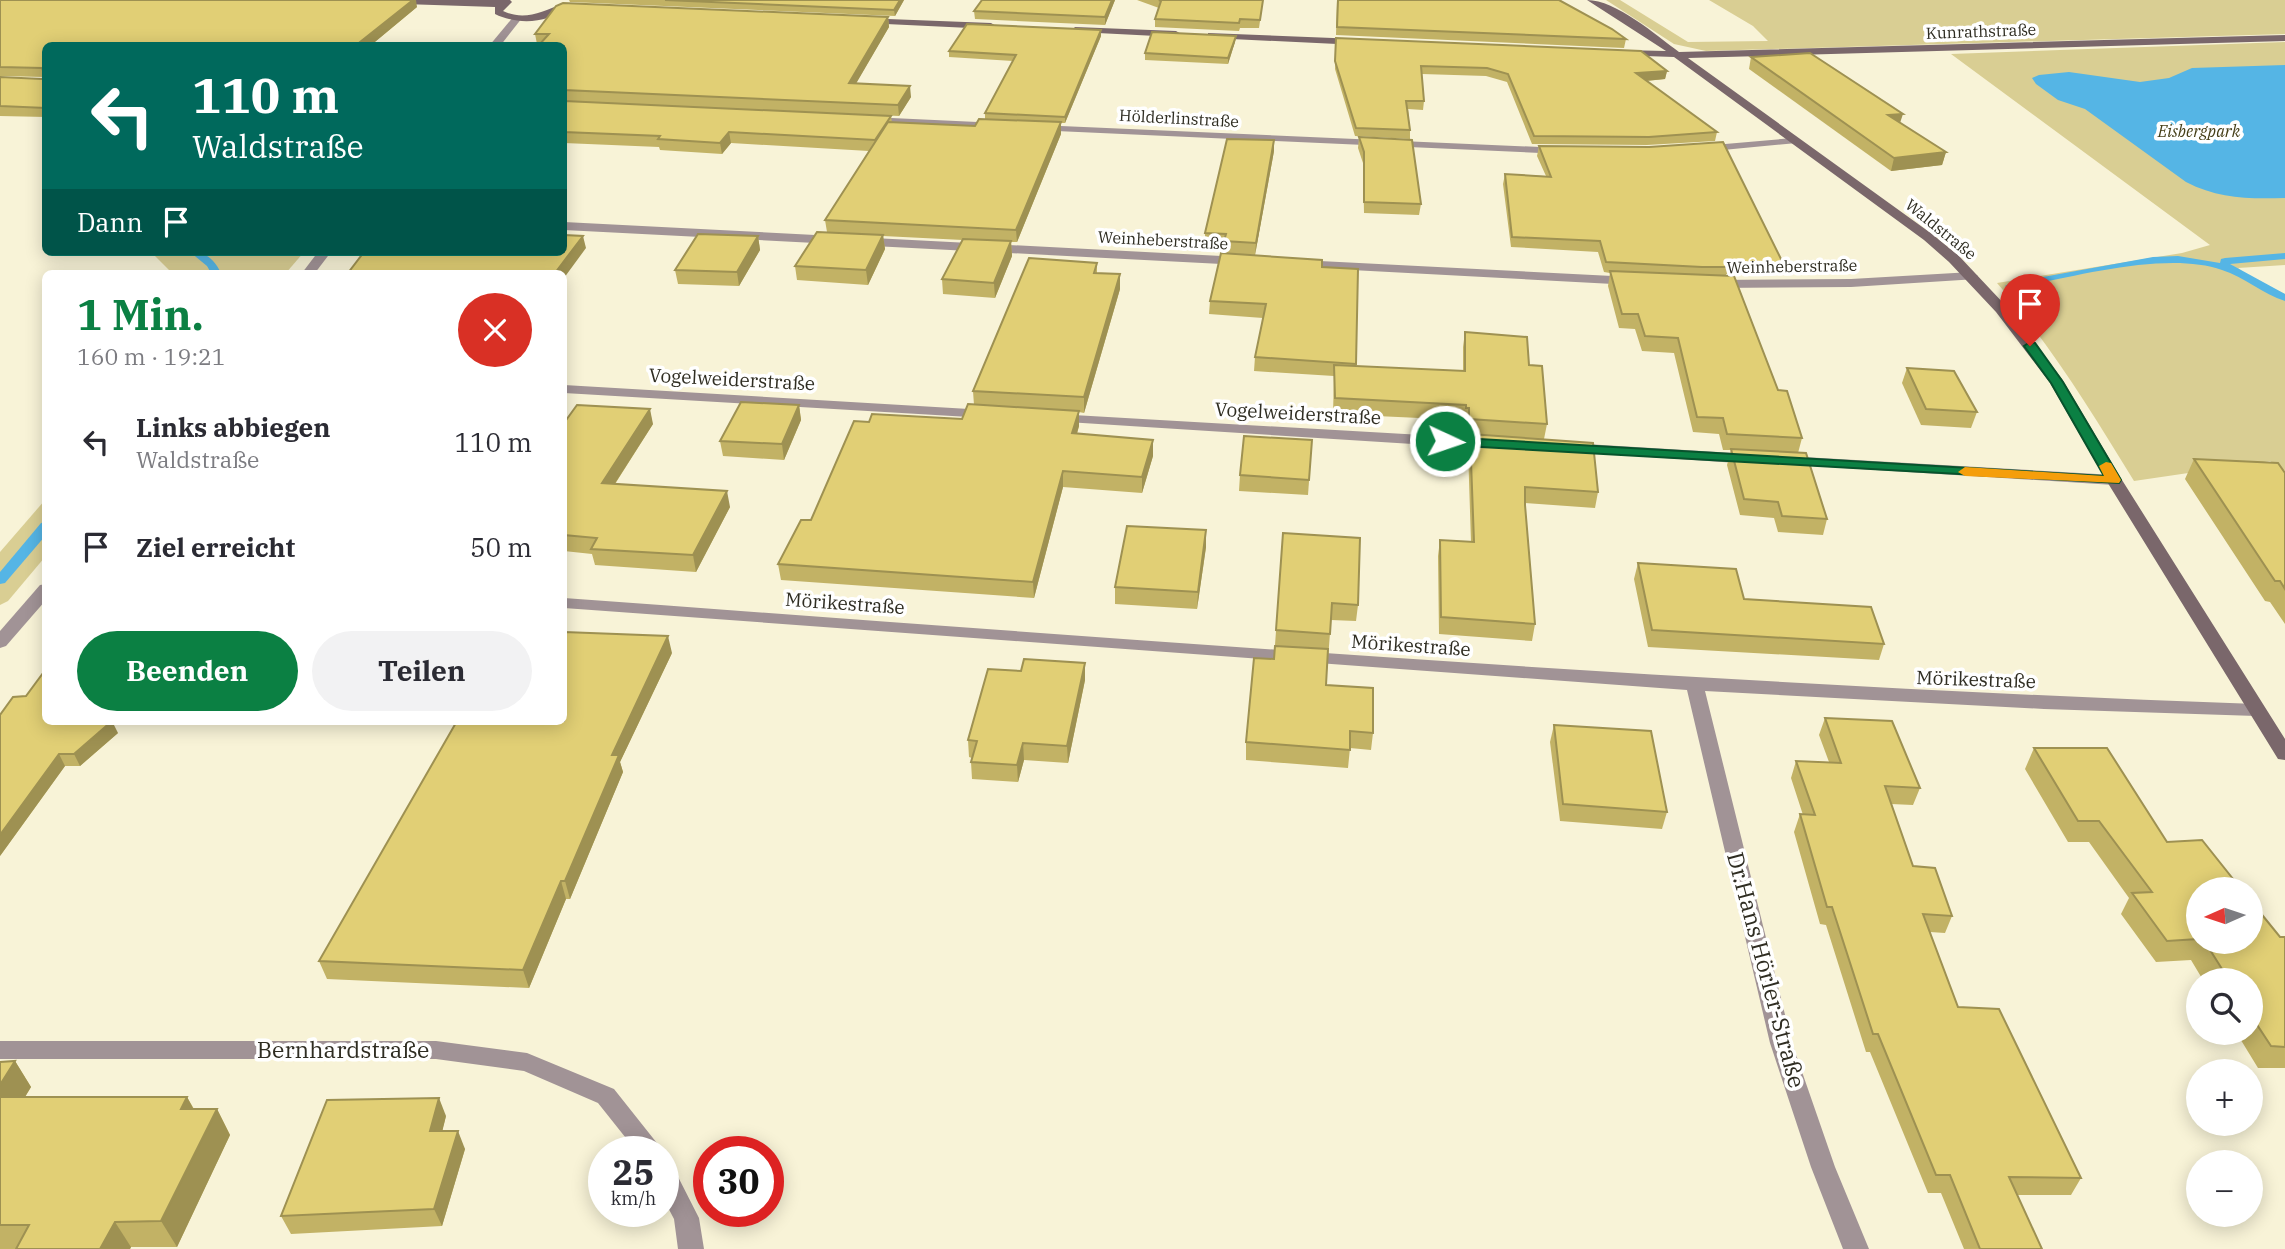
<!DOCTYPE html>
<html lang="de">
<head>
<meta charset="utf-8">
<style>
	body { margin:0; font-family:"IBM Plex Serif",serif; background:#f2f2f3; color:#2b2b33; height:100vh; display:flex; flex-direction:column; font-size:26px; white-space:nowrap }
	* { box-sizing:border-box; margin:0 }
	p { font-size:23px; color:#7c7c81 }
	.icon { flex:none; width:38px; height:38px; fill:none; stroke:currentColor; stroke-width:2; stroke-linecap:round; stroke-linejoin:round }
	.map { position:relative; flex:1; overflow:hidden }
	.sheet { position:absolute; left:42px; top:270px; width:525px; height:455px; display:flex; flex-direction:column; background:#fff; border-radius:10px; box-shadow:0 4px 18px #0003 }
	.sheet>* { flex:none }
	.hud { position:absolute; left:42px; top:42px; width:525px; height:214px; border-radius:10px; box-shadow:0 4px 18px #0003; background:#00695c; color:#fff; overflow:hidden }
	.needle { width:46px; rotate:267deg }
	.fabs { position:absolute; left:2186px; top:877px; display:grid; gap:14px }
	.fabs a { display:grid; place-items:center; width:77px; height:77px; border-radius:50%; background:#fff; box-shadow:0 4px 18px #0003; font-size:35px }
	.speed { position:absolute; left:588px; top:1136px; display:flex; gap:14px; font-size:35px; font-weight:700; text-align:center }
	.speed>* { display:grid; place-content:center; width:91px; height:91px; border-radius:50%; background:#fff; box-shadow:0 4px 18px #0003; line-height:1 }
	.speed small { font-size:18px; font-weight:400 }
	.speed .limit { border:10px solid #d22; background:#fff; color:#111 }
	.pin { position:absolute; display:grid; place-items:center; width:60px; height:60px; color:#fff; margin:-72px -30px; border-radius:50% 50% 50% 0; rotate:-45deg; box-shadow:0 0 7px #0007 }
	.pin .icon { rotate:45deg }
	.me { position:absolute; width:77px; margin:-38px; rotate:93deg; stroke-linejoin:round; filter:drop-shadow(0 0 5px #0008) }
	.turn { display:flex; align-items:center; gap:24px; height:147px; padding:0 35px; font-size:32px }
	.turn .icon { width:91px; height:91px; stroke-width:2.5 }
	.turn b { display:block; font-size:49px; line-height:60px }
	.then { display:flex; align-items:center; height:66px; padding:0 35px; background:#0003; gap:14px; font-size:26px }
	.round { display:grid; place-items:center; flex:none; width:74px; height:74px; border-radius:37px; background:#f2f2f3 }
	.overview { display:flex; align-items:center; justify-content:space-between; height:119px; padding:0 35px }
	h1 { font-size:42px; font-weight:700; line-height:52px; color:#0b8043 }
	.cta { display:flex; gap:14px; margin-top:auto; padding:14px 35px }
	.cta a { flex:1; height:80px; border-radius:42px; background:#0b8043; color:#fff; font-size:28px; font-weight:700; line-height:80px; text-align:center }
	.cta a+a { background:#f2f2f3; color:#2b2b33 }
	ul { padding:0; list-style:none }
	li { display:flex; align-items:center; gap:21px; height:105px; padding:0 35px }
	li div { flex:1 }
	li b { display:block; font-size:26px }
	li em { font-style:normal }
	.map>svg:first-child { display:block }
</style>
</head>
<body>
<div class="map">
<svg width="2285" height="1249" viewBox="0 0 2285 1249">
	<rect width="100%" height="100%" fill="#f8f3d7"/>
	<g fill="#d9ce93">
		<path d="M1606,0H1620L1688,42L1768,41L1753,26L1709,0H2285V34L1706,51L1674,44Z"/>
		<path d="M2285,42V265L2238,268L2251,278L2285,294V471L2270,461L2134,481C2092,412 2050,344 1997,283L2182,253L2210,245L1951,54Z"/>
		<path d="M151,252H304L286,273H172Z"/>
		<path d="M45,500V557L8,601L0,605V552Z"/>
	</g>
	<path fill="#55b5e5" d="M2285,65V198C2249,199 2219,199 2186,182L2085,109L2058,100L2036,84L2032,78L2039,75L2069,72L2140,82L2169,78L2192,68Z"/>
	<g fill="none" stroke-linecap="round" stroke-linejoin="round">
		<g fill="#55b5e5" fill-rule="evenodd">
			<path d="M190,252C206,252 214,259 221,273H211L207,266Z"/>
			<path d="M2285,253V259L2230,264L2285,294V301C2263,294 2244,277 2222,270C2166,250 2069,278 2010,289L2005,286L2010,283L2153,257L2178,256L2220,263L2221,259L2225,258Z"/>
			<path d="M46,522V535L5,583L0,584V572L41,523Z"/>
		</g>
		<g fill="#a19396" fill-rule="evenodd">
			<path d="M514,16L522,18L500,46H489Z"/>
			<path d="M870,117L999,123L1005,126L999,129L866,122L865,120Z"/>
			<path d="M1038,125L1562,148L1568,151L1562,154L1034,130L1032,128Z"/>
			<path d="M1793,138L1799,141L1797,143L1702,152L1696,149L1702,146Z"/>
			<path d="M564,222L1241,257L1247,261L1241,265L564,230Z"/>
			<path d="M318,252H331L315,273H302Z"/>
			<path d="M1300,260L1632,277L1639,281L1632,285L1295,267V261Z"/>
			<path d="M1972,272L1978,276L1977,279L1851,287L1713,288L1706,284L1713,280L1851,279Z"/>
			<path d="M564,385L986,410L993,414L986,418L564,393Z"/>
			<path d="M1056,414L1492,439L1500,444L1492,449L1051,421L1049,418L1051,415Z"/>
			<path d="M1569,443L1751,454L1759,459L1751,464L1564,451L1561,448L1564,445Z"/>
			<path d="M1786,456L2114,475L2122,480L2114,485L1781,464L1778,461L1781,458Z"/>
			<path d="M46,584V600L6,646L0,648V631L40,585Z"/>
			<path d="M564,598C1128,639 1691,684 2256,704L2263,706L2265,710L2263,714L2256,716L2044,709L1705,691L1792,1043L1835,1167L1869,1249H1843L1811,1167L1770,1043L1687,690L564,608Z"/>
			<path d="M0,1041H436L527,1053L614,1089L664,1152H637L598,1103L524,1071L436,1059H0Z"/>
			<path d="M663,1162L672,1165L699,1218L704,1249H678L674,1219L663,1198Z"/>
		</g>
		<g fill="#7a676b" fill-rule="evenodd">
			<path d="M368,0H510L512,2L503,11C524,21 542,12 562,4L567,7C548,24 517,25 495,14V7L373,3Z"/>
			<path d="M1587,0C1616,0 1656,35 1679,52L2285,35V41L1688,58L1932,234L1959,256L2006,306L2062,379L2122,480L2285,739V760L2278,759L2106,480L2050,383L1996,312L1949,262L1924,240L1674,57L1616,55L1615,53L1620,50L1666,51Z"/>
			<path d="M862,18L991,23L996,26L991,29L865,23L862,22Z"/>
			<path d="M1075,27L1176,31L1181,34L1176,37L1078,32L1073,29Z"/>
			<path d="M1208,33L1358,39L1363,42L1358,45L1211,38L1208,37Z"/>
		</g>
	</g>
	<g fill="#c2b265">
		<path d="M0,0L417,7L370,46H46V117L0,116V77L42,79L44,77L0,76Z"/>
		<path d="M569,0H904L895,16L570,2Z"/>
		<path d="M1115,0L1105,25L975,19L974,11Z"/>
		<path d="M1137,0H1263L1259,28H1240L1239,31L1155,27V19L1159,8Z"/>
		<path d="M1337,0L1626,39L1624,48L1336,35Z"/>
		<path d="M888,17L889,27L856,83L911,97L899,116L564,101L891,116L892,123L975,126L985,119V113L1013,61L949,57V51L1101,36L1065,123H1061V134L1017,242H1011L1012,256L995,298L943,294L942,279L963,240L883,236L885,249L868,285L797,280L795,266L827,232L825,220L869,151L731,143L722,154L660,150L659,147L564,143V46L537,44L535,34Z"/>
		<path d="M1236,36L1235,42L1228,64L1145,60V53Z"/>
		<path d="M1336,38L1667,71L1665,79L1646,81L1717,132L1715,141L1647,145L1532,144L1507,82L1486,76L1422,74L1424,101L1423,110L1408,109L1410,130V139L1355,136L1335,69Z"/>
		<path d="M1751,57L1900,123L1946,152L1942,165L1891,171L1749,69Z"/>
		<path d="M1359,137L1421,204L1419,215L1364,213L1363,163L1358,148Z"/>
		<path d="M1539,146L1784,265L1781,275L1726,274V276L1778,390L1802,438L1798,453L1827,519L1823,535L1778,532L1774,518L1740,515L1727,465L1731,450H1723L1719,434L1693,432L1674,353L1642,351L1635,329L1619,328L1608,286L1610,273L1604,272L1598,252L1511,247L1503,184L1505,174L1546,176L1537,156Z"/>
		<path d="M1274,151L1255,255L1224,253V245L1205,244V233Z"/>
		<path d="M758,236L760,250L739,286L678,284L675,270Z"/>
		<path d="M1097,263V273L1120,274V289L1084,413L1079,412V426L1077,434L1153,456L1142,493L1063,487L1034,598L781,580L778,564L811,520L869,422L962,419L974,405L973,391Z"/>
		<path d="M1322,267L1358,269L1356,366L1463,371V347L1465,332L1529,365L1547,424L1544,439L1598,492L1595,508L1525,503L1535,624L1532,641L1439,634L1438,556L1440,540L1471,542L1468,449L1470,435H1467V424L1463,423V420L1333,414L1334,376L1254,371L1255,357L1263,318L1209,314L1210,301Z"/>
		<path d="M1907,368L1977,412L1971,428L1921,425L1902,383Z"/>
		<path d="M799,405L801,420L784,460L723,456L720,441Z"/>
		<path d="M564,423L653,424L615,484L730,507L696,572L595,565L592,554L564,551Z"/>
		<path d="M1312,440L1308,495L1239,491L1240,475Z"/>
		<path d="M2194,459L2285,473V624L2270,602L2265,601L2185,479Z"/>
		<path d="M1206,530V547L1197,609L1115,604V587Z"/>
		<path d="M1283,533L1358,605L1356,621L1331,620L1326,685L1373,733L1371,750L1350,748L1348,768L1246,760V742L1274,659Z"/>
		<path d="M1638,563L1744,599L1884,644L1879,660L1648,647L1634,579Z"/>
		<path d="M672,653L620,762L623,772L570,899H566L529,988L327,979L319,961Z"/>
		<path d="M1085,663V680L1068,763L1024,760L1018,782L972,779L971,762L972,758L969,757L968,740L1021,671Z"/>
		<path d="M1825,718L1920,788L1913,805L1891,804L1913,866L1952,916L1945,933L1930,932L1958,1007L2081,1178L2071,1195H2017L2042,1249H1964L1941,1193H1928L1870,1052H1866L1826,925L1820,924L1794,832L1800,814L1803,815L1791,778L1796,761L1829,762L1819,735Z"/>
		<path d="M46,721L118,733L80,766H65L0,856Z"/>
		<path d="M1554,725L1667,812L1662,829L1560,821L1550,742Z"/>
		<path d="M2034,748L2198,889V942H2250L2285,937V1068H2258L2236,1032H2250V980H2203L2191,960L2156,962L2121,914L2129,898L2089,842H2068L2025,769Z"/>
		<path d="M15,1061L31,1087L25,1097H187L194,1109H217L230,1135L177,1247H131L130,1249H0V1062Z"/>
		<path d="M446,1116L442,1131L465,1149L442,1226L291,1234L281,1216Z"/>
	</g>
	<g fill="#9e9152">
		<path d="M413,0H416L417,7L370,46H355Z"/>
		<path d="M900,0H904L895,16L894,10Z"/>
		<path d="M1112,0H1115L1105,25V17Z"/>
		<path d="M888,17L889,27L850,94L849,83Z"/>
		<path d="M1101,30V36L1065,123V117Z"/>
		<path d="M1236,36L1235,42L1228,64V58Z"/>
		<path d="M1667,71L1665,79L1634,82L1636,73Z"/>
		<path d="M910,86L911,97L899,116L898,105Z"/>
		<path d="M1903,114L1899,126L1888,115Z"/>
		<path d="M1061,122V134L1017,242L1016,230Z"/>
		<path d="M729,132L731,143L722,154L720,143Z"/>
		<path d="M1274,140V151L1255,255L1256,243Z"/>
		<path d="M1946,152L1942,165L1891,171L1894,158Z"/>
		<path d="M883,235L885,249L868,285L866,270Z"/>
		<path d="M583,236L586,248L564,278V273H555Z"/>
		<path d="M758,236L760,250L739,286L737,272Z"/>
		<path d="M1011,241L1012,256L995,298L994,283Z"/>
		<path d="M1120,274V289L1084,413V397Z"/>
		<path d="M799,405L801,420L784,460L782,444Z"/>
		<path d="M650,409L653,424L605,499L602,483Z"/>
		<path d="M1079,411V426L1072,449V433Z"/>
		<path d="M1153,440V456L1142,493V477Z"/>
		<path d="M1063,471V487L1034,598L1033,582Z"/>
		<path d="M727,491L730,507L696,572L693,555Z"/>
		<path d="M1206,530V547L1197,609L1198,592Z"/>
		<path d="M668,636L672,653L620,762L623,772L570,899L565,881L612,755Z"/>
		<path d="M1085,663V680L1068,763L1067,746Z"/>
		<path d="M112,721L118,733L80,766L74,754Z"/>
		<path d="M1023,743L1024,760L1018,782L1017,765Z"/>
		<path d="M59,754L65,766L0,856V835Z"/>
		<path d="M561,881L566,899L529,988L523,970Z"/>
		<path d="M15,1061L31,1087L9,1123L0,1109V1085Z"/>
		<path d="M187,1097L201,1123L181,1109Z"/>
		<path d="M439,1098L446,1116L438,1149L430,1131Z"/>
		<path d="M217,1109L230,1135L177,1247L161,1221Z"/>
		<path d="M458,1131L465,1149L442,1226L434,1209Z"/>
		<path d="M115,1222L131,1247L130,1249H100Z"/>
	</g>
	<g fill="#e1cf75" stroke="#9e9152" stroke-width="2">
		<path d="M0,0H413L355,46H46V108L0,106V77L42,79L45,76L42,68L0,67Z"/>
		<path d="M665,0H900L894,10Z"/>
		<path d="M982,0H1112L1105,17L974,11Z"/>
		<path d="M1159,0H1263L1260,20L1240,19L1239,23L1155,19L1161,1Z"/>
		<path d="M1338,0H1559L1612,29L1626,39L1337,27Z"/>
		<path d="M563,3L888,17L849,83L910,86L898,105L564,90V46H538L549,34H535L556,6Z"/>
		<path d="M967,24L1101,30L1065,117L985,113L1016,55L949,51Z"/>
		<path d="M1152,32L1236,36L1228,58L1145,53Z"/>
		<path d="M1336,38L1641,51L1667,71L1636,73L1717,132L1649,137L1534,136L1508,74L1487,68L1421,66L1424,101H1406L1410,130L1356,128L1335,61Z"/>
		<path d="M1810,53L1903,114L1888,115L1946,152L1894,158L1751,57Z"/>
		<path d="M564,101L891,116L875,140L729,132L720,143L658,139L660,136L564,132Z"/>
		<path d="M979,119L1061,122L1016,230L825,220L888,122L975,126Z"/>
		<path d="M1359,137L1412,140L1421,204L1364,202V152Z"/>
		<path d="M1227,139L1274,140L1256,243L1224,241L1226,234L1205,233Z"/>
		<path d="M1723,142L1784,265L1727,263L1728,267H1702L1606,262L1600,241L1512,237L1505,174L1551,177L1539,146L1649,147Z"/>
		<path d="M817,232L883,235L866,270L795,266Z"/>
		<path d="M698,234L758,236L737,272L675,270Z"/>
		<path d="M564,235L583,236L555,273H348L364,252H564Z"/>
		<path d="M963,239L1011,241L994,283L942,279Z"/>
		<path d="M1221,253L1322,260V267L1358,269L1356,364L1255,357L1266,304L1210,301Z"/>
		<path d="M1029,258L1097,263L1094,273L1120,274L1084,397L973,391Z"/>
		<path d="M1610,271L1734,276L1778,390L1787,391L1802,438L1727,434L1723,418L1697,417L1678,338L1645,336L1638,314H1622Z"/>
		<path d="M1465,332L1527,337L1529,365L1542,366L1547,424L1469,419V408H1466V405L1335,398L1334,365L1465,371Z"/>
		<path d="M1907,368L1954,371L1977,412L1926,409Z"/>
		<path d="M741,402L799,405L782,444L720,441Z"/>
		<path d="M968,404L1079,411L1072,433L1153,440L1142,477L1063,471L1033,582L778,564L801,520H811L854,421L869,422L872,414L962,419Z"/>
		<path d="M577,405L650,409L602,483L727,491L693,555L591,549L597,538L564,535V423Z"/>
		<path d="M1470,434L1593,443L1598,492L1525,487V505L1535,624L1441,617L1440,540L1474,542Z"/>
		<path d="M1244,436L1312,440L1309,480L1240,475Z"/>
		<path d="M1731,449L1806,453L1827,519L1782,516L1778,502L1744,499Z"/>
		<path d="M2194,459L2278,463L2285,473V589L2280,581H2275Z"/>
		<path d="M1127,526L1206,530L1198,592L1115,587Z"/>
		<path d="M1283,533L1360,538L1358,605L1332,603L1330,634L1276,630Z"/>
		<path d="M1638,563L1736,569L1744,599L1871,607L1884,644L1652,630Z"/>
		<path d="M564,632L668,636L612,755H619L565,881H561L523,970L319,961L457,721H564Z"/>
		<path d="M1275,646L1328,649L1326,685L1373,688V733L1350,731V750L1246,742L1254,658L1274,659Z"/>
		<path d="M1024,659L1085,663L1067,746L1023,743L1017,765L971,762L977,741L968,740L988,669L1021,671Z"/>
		<path d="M46,669V721H112L74,754H59L0,835V715L13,697L26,696Z"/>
		<path d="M1825,718L1892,721L1920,788L1885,786L1913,866L1935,868L1952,916L1923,914L1958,1007L1999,1009L2081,1178L2009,1177L2042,1249H1980L1950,1175H1936L1878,1034H1873L1832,907H1827L1800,814L1815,815L1796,761L1841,763Z"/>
		<path d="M1554,725L1651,731L1667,812L1563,804Z"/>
		<path d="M2034,748H2107L2167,842L2202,840L2241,889H2198V939L2167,941L2132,893L2152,892L2099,821H2078Z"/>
		<path d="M2250,900L2280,937H2285V1047L2271,1046L2250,1014V980H2229L2205,942H2250Z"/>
		<path d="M15,1061L0,1085V1062Z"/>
		<path d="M0,1097H187L181,1109H217L161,1221L115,1222L100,1249H16L29,1225H0Z"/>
		<path d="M439,1098L430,1131H458L434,1209L281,1216L327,1100Z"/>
	</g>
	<path fill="#0b8043" stroke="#07532c" stroke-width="2" d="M2030,342L2035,343L2063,382L2121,480L2119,483L1445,445L1438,441L1445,437L2104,476L2051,383L2024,346Z"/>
	<path fill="#f59e0b" d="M2106,462L2111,463L2121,480L2119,483L1965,476L1958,472L1965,467L2104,476L2099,466Z"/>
	<g text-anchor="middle" stroke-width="7" stroke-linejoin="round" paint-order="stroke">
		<g font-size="16" fill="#2f2d22" stroke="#fff">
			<text transform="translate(1981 31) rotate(-2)" y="6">Kunrathstraße</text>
			<text transform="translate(1179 118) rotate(3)" y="6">Hölderlinstraße</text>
			<text transform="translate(1941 229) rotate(39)" y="6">Waldstraße</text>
			<text transform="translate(1163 240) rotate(3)" y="6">Weinheberstraße</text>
			<text transform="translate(1792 266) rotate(-1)" y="6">Weinheberstraße</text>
		</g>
		<g font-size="16" font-style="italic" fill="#443d16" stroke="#fff">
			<text x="2199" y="137">Eisbergpark</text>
		</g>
		<g font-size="19" fill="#2f2d22" stroke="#fff">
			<text transform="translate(732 379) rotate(3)" y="7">Vogelweiderstraße</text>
			<text transform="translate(1298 413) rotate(3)" y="7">Vogelweiderstraße</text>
			<text transform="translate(845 603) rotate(4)" y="7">Mörikestraße</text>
			<text transform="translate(1411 645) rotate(4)" y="7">Mörikestraße</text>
			<text transform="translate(1976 679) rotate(2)" y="7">Mörikestraße</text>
		</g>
		<g font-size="23" fill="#2f2d22" stroke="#fff">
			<text transform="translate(1766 970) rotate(75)" y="8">Dr.Hans Hörler-Straße</text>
			<text x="343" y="1058">Bernhardstraße</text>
		</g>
	</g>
</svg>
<div class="fabs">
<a><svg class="needle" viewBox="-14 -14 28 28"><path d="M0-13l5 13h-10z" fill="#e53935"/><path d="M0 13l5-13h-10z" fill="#7c7c81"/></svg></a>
<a><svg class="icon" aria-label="search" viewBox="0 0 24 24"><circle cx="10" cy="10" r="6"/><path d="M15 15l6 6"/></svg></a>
<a>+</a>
<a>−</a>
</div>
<div class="speed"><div>25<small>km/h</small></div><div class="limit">30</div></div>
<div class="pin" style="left:2030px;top:346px;background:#d93025"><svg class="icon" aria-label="arrive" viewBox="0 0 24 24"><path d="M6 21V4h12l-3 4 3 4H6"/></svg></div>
<svg class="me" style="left:1445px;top:441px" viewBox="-20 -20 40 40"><circle r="17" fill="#0b8043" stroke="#fff" stroke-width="3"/><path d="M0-11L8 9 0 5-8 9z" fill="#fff"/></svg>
<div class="hud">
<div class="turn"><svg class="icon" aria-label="left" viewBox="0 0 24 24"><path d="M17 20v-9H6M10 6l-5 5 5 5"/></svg><div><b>110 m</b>Waldstraße</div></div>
<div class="then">Dann<svg class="icon" aria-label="arrive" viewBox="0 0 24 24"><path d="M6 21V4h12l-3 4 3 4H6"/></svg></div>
</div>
<section class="sheet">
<div class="overview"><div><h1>1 Min.</h1><p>160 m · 19:21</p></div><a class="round" style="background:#d93025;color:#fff"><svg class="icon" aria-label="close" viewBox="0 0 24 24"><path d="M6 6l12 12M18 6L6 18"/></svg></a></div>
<ul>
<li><svg class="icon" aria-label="left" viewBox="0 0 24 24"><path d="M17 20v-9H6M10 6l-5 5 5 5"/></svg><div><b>Links abbiegen</b><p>Waldstraße</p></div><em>110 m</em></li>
<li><svg class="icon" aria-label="arrive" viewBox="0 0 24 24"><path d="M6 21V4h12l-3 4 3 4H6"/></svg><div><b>Ziel erreicht</b></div><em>50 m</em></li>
</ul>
<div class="cta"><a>Beenden</a><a>Teilen</a></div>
</section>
</div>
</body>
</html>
